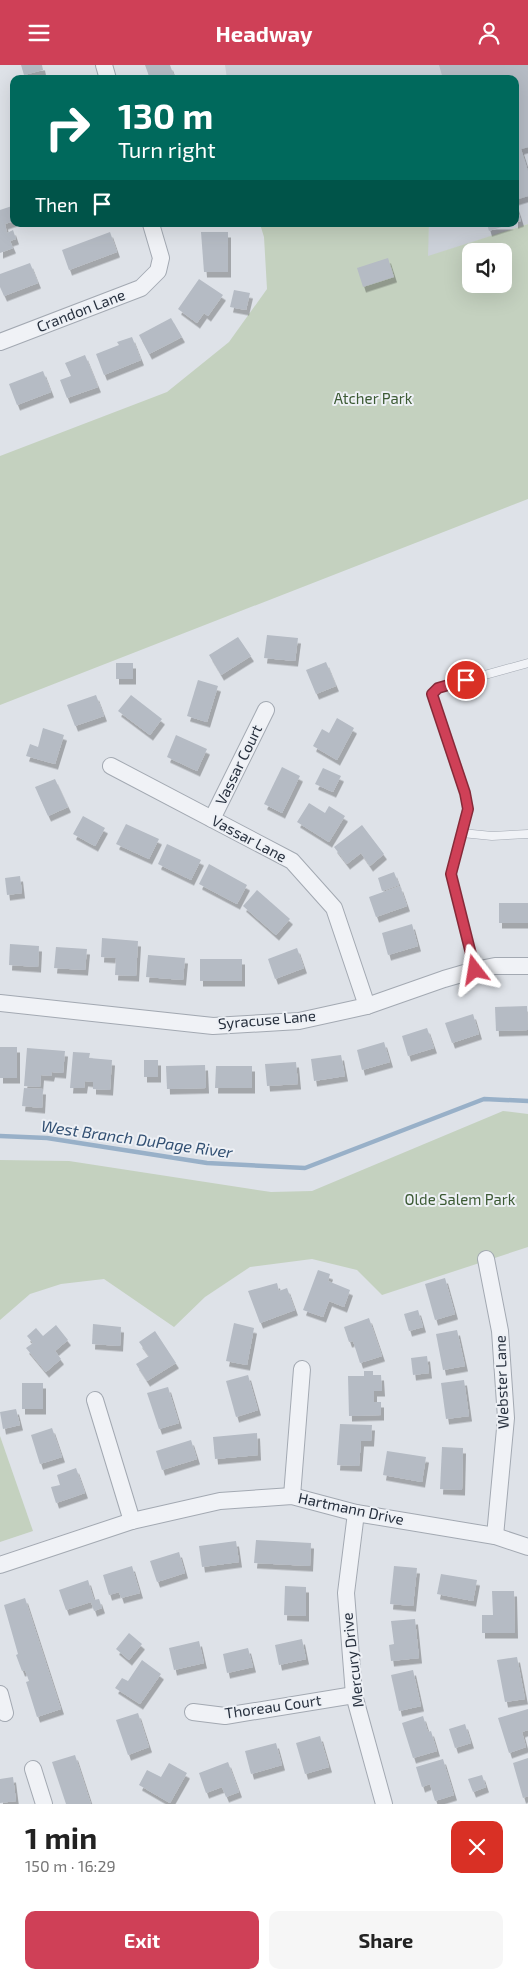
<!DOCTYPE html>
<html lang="en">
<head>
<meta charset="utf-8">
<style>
	body { margin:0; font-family:"Exo 2",sans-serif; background:#f6f6f6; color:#222; height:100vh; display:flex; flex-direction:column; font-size:19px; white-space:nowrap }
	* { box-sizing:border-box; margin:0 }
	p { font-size:16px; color:#767676 }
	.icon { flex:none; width:28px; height:28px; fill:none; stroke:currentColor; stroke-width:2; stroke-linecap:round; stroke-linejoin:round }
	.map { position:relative; height:1739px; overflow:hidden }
	.sheet { display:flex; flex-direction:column; background:#fff; flex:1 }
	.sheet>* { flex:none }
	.hud { position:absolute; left:10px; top:10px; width:509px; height:152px; border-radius:10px; box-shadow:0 5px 20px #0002; background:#00695c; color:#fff; overflow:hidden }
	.buttons { position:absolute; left:462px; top:178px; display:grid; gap:10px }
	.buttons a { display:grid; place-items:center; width:50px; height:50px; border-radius:10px; background:#fff; box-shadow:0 5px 20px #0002; font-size:25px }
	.pin { position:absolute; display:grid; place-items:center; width:42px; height:42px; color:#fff; margin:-21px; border:2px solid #fff; border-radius:50%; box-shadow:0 1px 5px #0007 }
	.me { position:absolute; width:55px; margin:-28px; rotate:346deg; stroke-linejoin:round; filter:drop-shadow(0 0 4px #0008) }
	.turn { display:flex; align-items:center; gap:18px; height:105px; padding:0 25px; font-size:22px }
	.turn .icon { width:65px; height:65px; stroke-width:2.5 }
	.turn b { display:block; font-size:35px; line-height:42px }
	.then { display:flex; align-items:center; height:48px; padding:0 25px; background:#0003; gap:10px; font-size:19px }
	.round { display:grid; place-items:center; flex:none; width:52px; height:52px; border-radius:10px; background:#f6f6f6 }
	.summary { display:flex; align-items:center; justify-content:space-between; height:85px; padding:0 25px }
	h1 { font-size:30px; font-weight:700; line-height:38px }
	.cta { display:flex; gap:10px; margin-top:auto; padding:10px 25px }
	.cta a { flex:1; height:58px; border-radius:10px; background:#cf4057; color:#fff; font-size:20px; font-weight:700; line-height:58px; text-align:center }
	.cta a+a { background:#f6f6f6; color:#222 }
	header { display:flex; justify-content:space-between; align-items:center; height:65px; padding:0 25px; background:#cf4057; color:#fff; font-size:22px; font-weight:700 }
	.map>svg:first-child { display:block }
</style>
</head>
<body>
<header><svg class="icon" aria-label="menu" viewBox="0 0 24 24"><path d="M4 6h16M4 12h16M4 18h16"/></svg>Headway<svg class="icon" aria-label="person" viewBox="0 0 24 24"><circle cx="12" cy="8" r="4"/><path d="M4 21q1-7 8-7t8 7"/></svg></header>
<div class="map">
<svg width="528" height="1739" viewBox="0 0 528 1739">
	<defs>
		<filter id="shadow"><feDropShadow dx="3" dy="5.5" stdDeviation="0" flood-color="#0004"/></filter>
	</defs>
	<rect width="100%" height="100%" fill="#dee2e8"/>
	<path fill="#ccd1d9" d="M225,0H528V159L427,192L429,159H515V14H227Z"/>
	<g fill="#c4d1bf" fill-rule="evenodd">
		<path d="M260,159H429L428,191L528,159V434L0,640V391L167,327L229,277L267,224L264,172ZM471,186H504V219H471Z"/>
		<path d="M503,1046L528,1049V1182L382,1230L357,1205L312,1194L250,1202L205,1232L174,1262L104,1214L61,1219L30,1229L0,1255V1095L69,1096L271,1127L312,1126Z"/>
		<path d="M0,1371L33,1466L0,1477Z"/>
	</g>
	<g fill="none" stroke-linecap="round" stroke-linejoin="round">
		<path stroke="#98b0c8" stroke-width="4.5" d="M0,1071L47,1073L207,1098L305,1103L484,1034L528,1036"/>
	</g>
	<g fill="#b5bbc4" filter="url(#shadow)">
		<path d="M21,0H42L43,5L24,10Z"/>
		<path d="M145,0H170L175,14H150Z"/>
		<path d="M439,0H528V82L521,84L528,106V131L515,135V14H443Z"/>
		<path d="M515,137L521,156L515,158Z"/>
		<path d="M12,141L14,156L5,159L7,168L13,165L16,174L10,176L13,183L0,188V145Z"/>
		<path d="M487,159H511L489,166Z"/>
		<path d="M110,167L117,187L69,205L62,185Z"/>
		<path d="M201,167H228V207H204Z"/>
		<path d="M388,193L394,212L363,222L357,203Z"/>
		<path d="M30,198L38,218L4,231L0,222V209Z"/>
		<path d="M199,214L223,230L208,251L204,248L197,258L178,244Z"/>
		<path d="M234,225L250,228L246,245L230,242Z"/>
		<path d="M171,253L182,272L149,289L139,270Z"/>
		<path d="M132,272L141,295L104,310L96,289L119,280L117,277Z"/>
		<path d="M85,290L98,322L67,333L60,315L71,311L65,298Z"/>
		<path d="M43,306L51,327L17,340L9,319Z"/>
		<path d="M267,570L298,573L295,596L264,593Z"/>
		<path d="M238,572L251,591L221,610L209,590Z"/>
		<path d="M326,597L336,621L316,629L306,605Z"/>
		<rect x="116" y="598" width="17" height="16"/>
		<path d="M198,615L218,621L207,657L187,651Z"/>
		<path d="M96,630L104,651L75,661L67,640Z"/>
		<path d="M131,630L162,654L150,670L118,646Z"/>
		<path d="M337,653L354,663L337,695L313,681L322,664L329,668Z"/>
		<path d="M43,663L64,670L55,699L26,691L30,679L38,682Z"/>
		<path d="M176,670L207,684L197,706L167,692Z"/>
		<path d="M282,702L300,711L282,748L264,739Z"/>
		<path d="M323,703L341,711L333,727L315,719Z"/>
		<path d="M55,714L68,742L48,751L35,722Z"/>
		<path d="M309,738L325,748L329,741L345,751L329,777L297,757Z"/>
		<path d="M83,751L105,763L95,781L73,769Z"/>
		<path d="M126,759L159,774L149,794L116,779Z"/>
		<path d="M362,760L384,789L370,801L361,788L347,799L334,782Z"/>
		<path d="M167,779L201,795L191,815L158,799Z"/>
		<path d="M209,799L247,820L237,839L199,819Z"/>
		<path d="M394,807L399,820L382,826L378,813Z"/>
		<path d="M20,811L22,828L7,830L5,813Z"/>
		<path d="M400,821L407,841L376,852L369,832Z"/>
		<path d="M257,825L290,854L276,870L243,841Z"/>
		<rect x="499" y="838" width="29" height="20"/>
		<path d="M412,859L418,881L388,890L382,868Z"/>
		<path d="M102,873L138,876L136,911L115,910L116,893L101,892Z"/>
		<path d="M10,879L39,881L38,902L9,900Z"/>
		<path d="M56,882L87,884L85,905L54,903Z"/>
		<path d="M297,883L304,903L275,914L268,894Z"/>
		<path d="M148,890L185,893L183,915L146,912Z"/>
		<rect x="200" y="894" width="42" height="22"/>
		<path d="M527,941L528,965L496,966L495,942Z"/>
		<path d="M473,949L479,969L452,978L445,958Z"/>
		<path d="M427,963L434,983L408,991L402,971Z"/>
		<path d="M384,977L390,997L362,1005L357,985Z"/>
		<rect x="0" y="982" width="17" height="31"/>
		<path d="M27,983L65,986L63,1008L52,1007L51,1011L41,1010L40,1022L24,1021Z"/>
		<path d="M73,987L90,988L89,993L112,995L110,1025L93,1024V1017L85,1016L84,1023H70Z"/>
		<path d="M341,990L345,1011L314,1016L311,994Z"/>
		<rect x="144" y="995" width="14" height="17"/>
		<path d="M296,997L298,1019L267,1021L265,999Z"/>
		<path d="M205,1000L206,1023L167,1024L166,1001Z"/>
		<path d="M216,1001H252V1023H215Z"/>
		<path d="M24,1023L43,1024L42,1043L22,1041Z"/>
		<path d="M318,1205L330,1209L328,1216L350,1225L344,1242L329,1236L323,1252L303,1245Z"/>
		<path d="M445,1213L455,1249L435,1255L425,1219Z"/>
		<path d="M277,1218L279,1226L287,1223L295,1245L260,1258L248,1226Z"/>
		<path d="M418,1245L423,1262L409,1266L404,1249Z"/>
		<path d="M369,1253L382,1291L360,1298L353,1276L349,1277L344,1262Z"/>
		<path d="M234,1258L254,1263L247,1300L226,1296Z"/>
		<path d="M93,1259L121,1262L120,1281L92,1279Z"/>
		<path d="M56,1260L68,1275L55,1286L61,1294L46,1307L26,1283L33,1278L27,1271L36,1263L43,1271Z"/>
		<path d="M457,1265L465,1301L443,1305L436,1269Z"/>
		<path d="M155,1266L176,1298L147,1316L136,1299L149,1291L139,1277Z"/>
		<path d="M427,1291L429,1308L413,1310L411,1293Z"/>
		<path d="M364,1306H373V1310H381L382,1326H374V1337H381V1350L349,1351L348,1311H364Z"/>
		<path d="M248,1310L258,1345L236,1352L226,1316Z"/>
		<path d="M464,1315L469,1351L446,1354L441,1318Z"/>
		<rect x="22" y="1318" width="21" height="26"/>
		<path d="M168,1322L179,1358L159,1364L147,1328Z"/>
		<path d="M16,1344L20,1360L3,1364L0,1347Z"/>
		<path d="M340,1359L372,1360L371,1376H361L359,1401L337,1400Z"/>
		<path d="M52,1363L62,1392L40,1399L31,1370Z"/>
		<path d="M257,1368L258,1390L215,1394L213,1372Z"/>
		<path d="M191,1375L197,1394L162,1405L156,1386Z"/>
		<path d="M442,1382L463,1383L462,1425L440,1424Z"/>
		<path d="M387,1386L426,1392L422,1417L383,1410Z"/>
		<path d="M76,1403L85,1428L56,1438L51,1422L60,1420L57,1410Z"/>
		<path d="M256,1475L311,1478L310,1501L254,1498Z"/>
		<path d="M236,1476L239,1497L202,1502L199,1481Z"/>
		<path d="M179,1487L185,1508L157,1517L150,1496Z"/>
		<path d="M132,1501L140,1528L121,1533L119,1527L109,1530L103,1510Z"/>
		<path d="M394,1501L417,1503L413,1541L390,1539Z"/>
		<path d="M441,1509L477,1515L473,1536L437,1529Z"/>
		<path d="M88,1515L94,1535L99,1534L102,1543L94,1546L91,1537L66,1545L59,1525Z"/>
		<path d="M285,1521L306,1522V1551L284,1550Z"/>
		<path d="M492,1526H514L515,1568H482V1550H493Z"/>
		<path d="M25,1533L61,1644L37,1652L26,1617L29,1616L25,1605L22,1606L16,1590L18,1589L4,1540Z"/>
		<path d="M415,1554L419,1593L391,1596L389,1580L394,1579L391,1556Z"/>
		<path d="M129,1568L142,1579L129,1595L116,1584Z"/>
		<path d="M302,1574L306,1594L279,1600L275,1580Z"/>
		<path d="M199,1576L204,1598L174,1605L169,1583Z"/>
		<path d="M248,1583L253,1602L227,1608L223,1589Z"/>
		<path d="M517,1592L525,1634L505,1637L497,1595Z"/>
		<path d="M142,1595L161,1609L140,1639L115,1623L122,1613L128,1616Z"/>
		<path d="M413,1605L421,1641L399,1646L391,1610Z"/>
		<path d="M528,1644V1665L522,1667L526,1682L509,1688L498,1653Z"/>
		<path d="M138,1648L149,1682L128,1690L116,1655Z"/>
		<path d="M423,1651L428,1667L431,1666L437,1686L413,1693L402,1658Z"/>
		<path d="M465,1659L471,1678L455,1683L449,1664Z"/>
		<path d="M320,1671L329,1702L305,1709L296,1678Z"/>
		<path d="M276,1678L282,1700L251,1709L245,1686Z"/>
		<path d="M75,1690L91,1739H66L52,1697Z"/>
		<path d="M528,1693V1731L523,1733L513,1698Z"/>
		<path d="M443,1694L454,1730L435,1736L430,1719L422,1722L416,1702Z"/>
		<path d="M228,1697L239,1727L226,1732L222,1722L206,1728L199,1708Z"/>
		<path d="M169,1698L187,1708L170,1738L139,1720L147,1705L161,1712Z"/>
		<path d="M482,1710L486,1722L473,1727L468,1714Z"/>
		<path d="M13,1712L16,1736L0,1738V1714Z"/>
	</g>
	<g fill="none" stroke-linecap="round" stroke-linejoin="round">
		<defs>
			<g id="service">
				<path d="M462,768L492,771L528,769"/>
				<path d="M475,905L451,809L468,744L465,728L432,629L438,623L528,598"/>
			</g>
			<g id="minor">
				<path d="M104,0L108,14"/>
				<path d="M0,277L141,223L158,206L161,193L151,159"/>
				<path d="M111,701L292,796L334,843L367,941"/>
				<path d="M212,754L266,645"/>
				<path d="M0,938L213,961L299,956L367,941L444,914L475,905L495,901H528"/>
				<path d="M486,1194L500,1266L506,1353L495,1471"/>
				<path d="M95,1335L132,1456"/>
				<path d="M292,1431L302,1304"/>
				<path d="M356,1448L346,1528L354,1630L384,1739"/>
				<path d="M0,1500L132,1456L220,1436L292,1431L356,1448L495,1471L528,1482"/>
				<path d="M0,1629L5,1648"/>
				<path d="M193,1647L225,1651L354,1630"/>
				<path d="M33,1704L44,1739"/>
			</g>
		</defs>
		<use href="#service" stroke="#a3a9b2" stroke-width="9"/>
		<use href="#minor" stroke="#a3a9b2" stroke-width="18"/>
		<use href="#service" stroke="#f0f2f6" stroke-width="8"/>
		<use href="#minor" stroke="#f0f2f6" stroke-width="16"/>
	</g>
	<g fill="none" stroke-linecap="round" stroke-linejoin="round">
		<defs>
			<path id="route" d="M466,615L438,623L432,629L465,728L468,744L451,809L475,905"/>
		</defs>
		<use href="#route" stroke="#872a39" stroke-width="12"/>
		<use href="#route" stroke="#cf4057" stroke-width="9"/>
	</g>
	<g text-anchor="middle" stroke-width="4" stroke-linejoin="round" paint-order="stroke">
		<g font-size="15" fill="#27303e" stroke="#edf0f5">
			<text transform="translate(81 246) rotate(-21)" y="5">Crandon Lane</text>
			<text transform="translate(239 700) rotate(-64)" y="5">Vassar Court</text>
			<text transform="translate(249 774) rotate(28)" y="5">Vassar Lane</text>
			<text transform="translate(267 955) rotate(-5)" y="5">Syracuse Lane</text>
			<text transform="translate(502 1317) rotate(-92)" y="5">Webster Lane</text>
			<text transform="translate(351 1444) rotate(12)" y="5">Hartmann Drive</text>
			<text transform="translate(353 1595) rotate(-97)" y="5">Mercury Drive</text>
			<text transform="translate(273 1642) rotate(-8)" y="5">Thoreau Court</text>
		</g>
		<g font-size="15" fill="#3c5a34" stroke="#edf0f5">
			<text x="373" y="339">Atcher Park</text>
			<text x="460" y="1140">Olde Salem Park</text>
		</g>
		<g font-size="16" font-style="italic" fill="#314f72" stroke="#edf0f5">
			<text transform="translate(137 1074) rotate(8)" y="6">West Branch DuPage River</text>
		</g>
	</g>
</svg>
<div class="buttons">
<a><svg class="icon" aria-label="sound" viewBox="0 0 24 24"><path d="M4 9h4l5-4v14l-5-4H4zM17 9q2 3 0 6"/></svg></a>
</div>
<div class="pin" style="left:466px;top:615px;background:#d93025"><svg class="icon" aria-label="arrive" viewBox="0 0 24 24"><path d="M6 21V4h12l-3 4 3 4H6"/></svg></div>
<svg class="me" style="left:475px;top:905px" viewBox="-20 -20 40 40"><path d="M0-17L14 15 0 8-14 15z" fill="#cf4057" stroke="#fff" stroke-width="4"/></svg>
<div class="hud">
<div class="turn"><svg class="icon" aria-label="right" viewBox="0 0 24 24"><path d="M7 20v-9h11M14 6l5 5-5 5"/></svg><div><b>130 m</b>Turn right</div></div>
<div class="then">Then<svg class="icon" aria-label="arrive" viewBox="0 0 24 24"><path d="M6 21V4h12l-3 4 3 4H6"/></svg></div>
</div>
</div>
<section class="sheet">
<div class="summary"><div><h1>1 min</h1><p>150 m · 16:29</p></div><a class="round" style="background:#d93025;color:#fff"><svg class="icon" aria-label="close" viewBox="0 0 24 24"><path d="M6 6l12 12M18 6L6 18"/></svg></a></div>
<div class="cta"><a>Exit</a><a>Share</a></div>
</section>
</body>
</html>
